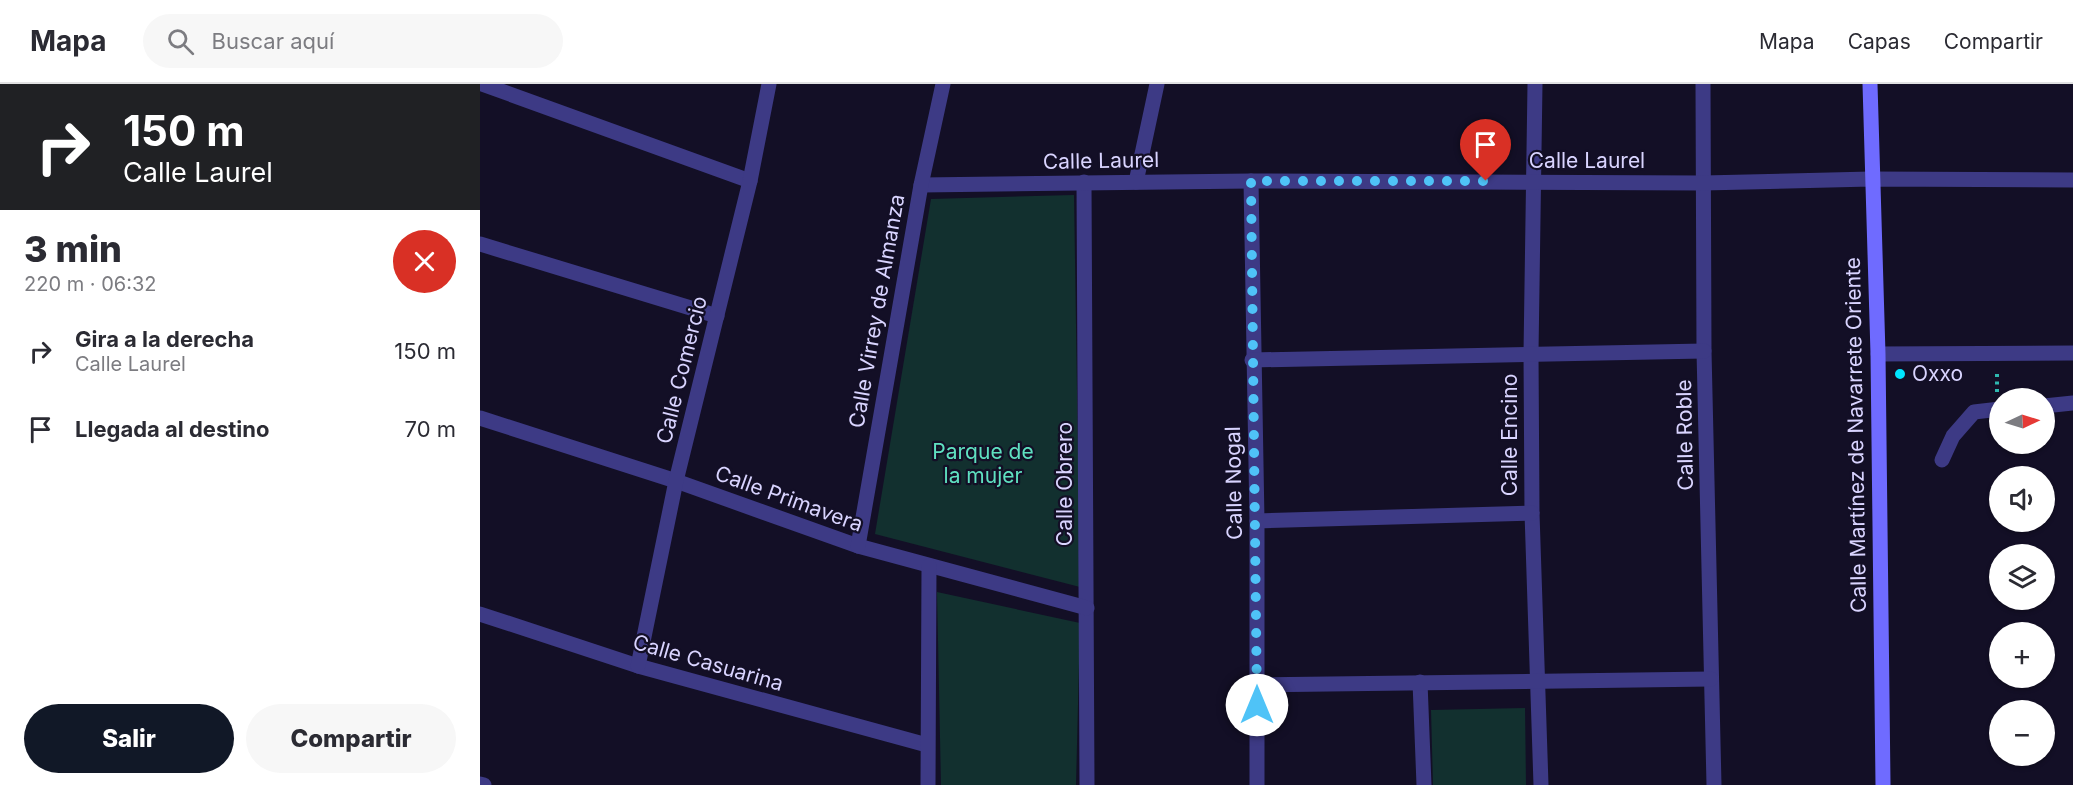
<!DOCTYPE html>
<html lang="es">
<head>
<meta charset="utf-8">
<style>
	body { margin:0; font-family:Inter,sans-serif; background:#f7f7f7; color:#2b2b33; height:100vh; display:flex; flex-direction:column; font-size:22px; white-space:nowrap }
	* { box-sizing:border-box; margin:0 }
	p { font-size:20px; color:#7c7c81 }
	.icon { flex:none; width:33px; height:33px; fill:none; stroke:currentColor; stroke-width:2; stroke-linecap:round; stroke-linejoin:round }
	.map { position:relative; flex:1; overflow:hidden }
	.details { display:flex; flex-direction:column; background:#fff; width:480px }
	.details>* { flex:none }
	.guide { background:#202124; color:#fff; overflow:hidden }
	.needle { width:39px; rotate:86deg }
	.buttons { position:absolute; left:1509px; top:304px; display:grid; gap:12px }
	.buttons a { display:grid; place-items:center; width:66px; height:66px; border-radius:50%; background:#fff; box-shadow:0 2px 4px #0004; font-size:30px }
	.pin { position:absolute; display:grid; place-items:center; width:51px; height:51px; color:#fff; margin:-62px -26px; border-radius:50% 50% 50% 0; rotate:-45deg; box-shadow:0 0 6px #0007 }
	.pin .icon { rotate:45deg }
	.me { position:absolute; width:66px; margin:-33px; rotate:0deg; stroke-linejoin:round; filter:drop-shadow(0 0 4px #0008) }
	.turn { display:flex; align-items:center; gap:21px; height:126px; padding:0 24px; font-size:27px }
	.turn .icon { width:78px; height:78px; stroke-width:2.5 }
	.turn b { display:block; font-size:42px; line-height:51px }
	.round { display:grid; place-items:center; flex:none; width:63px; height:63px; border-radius:32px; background:#f7f7f7 }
	.overview { display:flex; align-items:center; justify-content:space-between; height:102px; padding:0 24px }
	h1 { font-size:36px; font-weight:800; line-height:45px }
	.action { display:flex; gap:12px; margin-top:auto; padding:12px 24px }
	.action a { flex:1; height:69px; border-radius:36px; background:#111827; color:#fff; font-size:24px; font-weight:800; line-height:69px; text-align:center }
	.action a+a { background:#f7f7f7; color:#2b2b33 }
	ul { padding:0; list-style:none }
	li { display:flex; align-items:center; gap:18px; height:78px; padding:0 24px }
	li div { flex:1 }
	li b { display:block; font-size:22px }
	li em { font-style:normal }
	header { display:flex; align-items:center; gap:36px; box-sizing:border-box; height:84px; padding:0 30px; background:#fff; border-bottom:2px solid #e1e1e2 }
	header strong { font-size:28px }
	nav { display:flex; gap:33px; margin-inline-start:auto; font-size:21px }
	.search { width:420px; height:54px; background:#f7f7f7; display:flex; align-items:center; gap:15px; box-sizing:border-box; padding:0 21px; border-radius:33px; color:#7c7c81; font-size:22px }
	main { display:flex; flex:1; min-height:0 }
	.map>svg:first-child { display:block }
</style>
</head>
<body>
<header>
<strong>Mapa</strong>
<div class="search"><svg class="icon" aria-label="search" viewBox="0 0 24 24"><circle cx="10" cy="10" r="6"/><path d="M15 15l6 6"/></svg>Buscar aquí</div>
<nav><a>Mapa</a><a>Capas</a><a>Compartir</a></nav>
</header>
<main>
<section class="details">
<div class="guide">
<div class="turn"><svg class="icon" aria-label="right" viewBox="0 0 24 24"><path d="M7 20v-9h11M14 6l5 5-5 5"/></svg><div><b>150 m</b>Calle Laurel</div></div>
</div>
<div class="overview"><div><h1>3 min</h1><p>220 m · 06:32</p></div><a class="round" style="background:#d93025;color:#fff"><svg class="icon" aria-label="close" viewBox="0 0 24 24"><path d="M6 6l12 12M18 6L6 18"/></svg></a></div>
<ul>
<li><svg class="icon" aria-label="right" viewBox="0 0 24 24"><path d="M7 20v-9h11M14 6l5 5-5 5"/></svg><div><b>Gira a la derecha</b><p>Calle Laurel</p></div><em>150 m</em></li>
<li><svg class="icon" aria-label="arrive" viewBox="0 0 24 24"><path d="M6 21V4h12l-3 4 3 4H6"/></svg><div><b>Llegada al destino</b></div><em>70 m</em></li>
</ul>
<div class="action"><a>Salir</a><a>Compartir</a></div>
</section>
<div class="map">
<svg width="1593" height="701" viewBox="0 0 1593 701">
	<rect width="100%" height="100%" fill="#130f26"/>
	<g fill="#12302f">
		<path d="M594,111L600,503L395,450L451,115Z"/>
		<path d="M457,508L600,539L596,701H461Z"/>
		<path d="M1045,624L1046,701H953L951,626Z"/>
	</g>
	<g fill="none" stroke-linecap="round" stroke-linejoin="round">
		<path stroke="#2fb8b0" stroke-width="4" stroke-dasharray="3 4.5" stroke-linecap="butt" d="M1517,308V288"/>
		<g stroke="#3d3a85" stroke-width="15">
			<path d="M2,0L270,97"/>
			<path d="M1055,0L1051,269L1052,429L1061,701"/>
			<path d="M1223,0L1224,267L1234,701"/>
			<path d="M771,97L777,437V701"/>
			<path d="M604,98L607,701"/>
			<path d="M656,98L677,0"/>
			<path d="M441,101L771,97L1223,99L1391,95L1593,96"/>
			<path d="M0,160L237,232"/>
			<path d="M1398,270L1593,269"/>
			<path d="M772,276L1224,267"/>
			<path d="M1564,322L1593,319"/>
			<path d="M0,334L196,397L378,462L607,524"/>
			<path d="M1462,376L1473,352L1494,328L1520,325"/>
			<path d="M777,437L1052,429"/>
			<path d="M378,462L441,101L463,0"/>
			<path d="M0,530L158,582L447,661"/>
			<path d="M158,582L196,397L270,97L289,0"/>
			<path d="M940,598L944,701"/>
			<path d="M777,601L1231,595"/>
			<path d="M0,700L4,701"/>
			<path d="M448,701L449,482"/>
		</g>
		<path stroke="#6f6bff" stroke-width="15" d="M1390,0L1398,270L1403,701"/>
	</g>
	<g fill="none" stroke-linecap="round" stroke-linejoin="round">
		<path stroke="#4fc3f7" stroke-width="10" stroke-dasharray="0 18" d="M777,621L771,97H1006"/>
	</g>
	<circle fill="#00e5ff" stroke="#130f26" stroke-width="2" cx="1420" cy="290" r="6"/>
	<g text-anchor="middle" stroke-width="4.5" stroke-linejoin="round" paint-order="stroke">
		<g font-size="21" fill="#d9d4ff" stroke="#130f26">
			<text transform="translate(621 77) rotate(-1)" y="7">Calle Laurel</text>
			<text x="1107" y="84">Calle Laurel</text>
			<text transform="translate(397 227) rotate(-80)" y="7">Calle Virrey de Almanza</text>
			<text transform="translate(202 286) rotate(-76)" y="7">Calle Comercio</text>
			<text transform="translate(1030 351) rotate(-90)" y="7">Calle Encino</text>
			<text transform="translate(1205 351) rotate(-91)" y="7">Calle Roble</text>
			<text transform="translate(1376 351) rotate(-91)" y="7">Calle Martínez de Navarrete Oriente</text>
			<text transform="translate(754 399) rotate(-91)" y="7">Calle Nogal</text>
			<text transform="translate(585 400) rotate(-90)" y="7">Calle Obrero</text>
			<text transform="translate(309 415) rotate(20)" y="7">Calle Primavera</text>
			<text transform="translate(228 579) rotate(16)" y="7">Calle Casuarina</text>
		</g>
		<g font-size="21" fill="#d9d4ff" stroke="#130f26" text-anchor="start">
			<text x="1432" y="297">Oxxo</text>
		</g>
		<g font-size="21" fill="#5fe0c0" stroke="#130f26">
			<text x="503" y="375">Parque de<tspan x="503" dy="24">la mujer</tspan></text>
		</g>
	</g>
</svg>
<div class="buttons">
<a><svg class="needle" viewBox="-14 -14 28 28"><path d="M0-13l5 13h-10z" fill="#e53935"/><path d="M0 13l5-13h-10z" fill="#7c7c81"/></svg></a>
<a><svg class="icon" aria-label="sound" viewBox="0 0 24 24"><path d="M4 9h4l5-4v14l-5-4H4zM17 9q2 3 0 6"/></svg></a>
<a><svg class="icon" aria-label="layers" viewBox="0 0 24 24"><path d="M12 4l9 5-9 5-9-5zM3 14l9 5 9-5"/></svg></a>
<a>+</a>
<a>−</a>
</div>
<div class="pin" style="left:1006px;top:97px;background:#d93025"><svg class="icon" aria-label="arrive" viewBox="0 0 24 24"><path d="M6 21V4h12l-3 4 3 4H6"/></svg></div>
<svg class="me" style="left:777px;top:621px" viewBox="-20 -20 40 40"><circle r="19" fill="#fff"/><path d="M0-13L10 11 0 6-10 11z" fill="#4fc3f7"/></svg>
</div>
</main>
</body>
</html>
